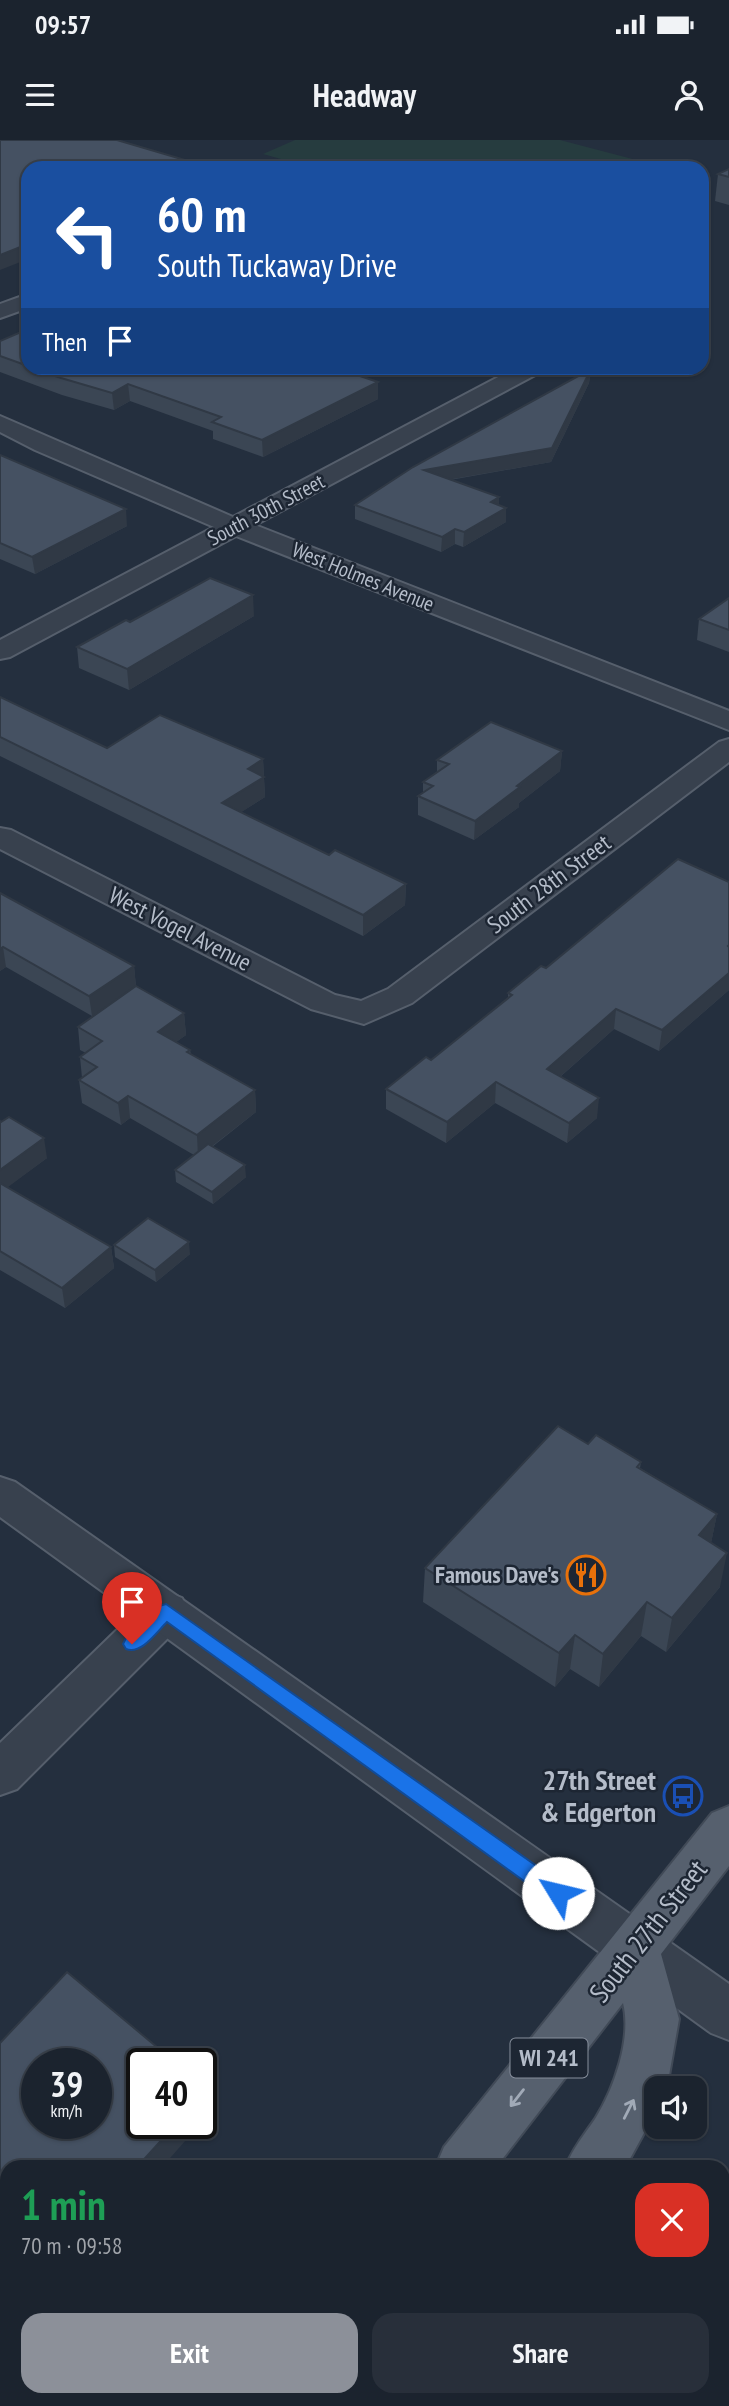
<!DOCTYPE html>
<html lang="en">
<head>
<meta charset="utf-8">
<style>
	body { margin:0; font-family:"PT Sans Narrow",sans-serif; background:#282f3a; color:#f1f3f6; height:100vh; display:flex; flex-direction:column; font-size:26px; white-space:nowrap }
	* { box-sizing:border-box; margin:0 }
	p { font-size:23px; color:#a0a4aa }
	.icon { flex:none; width:38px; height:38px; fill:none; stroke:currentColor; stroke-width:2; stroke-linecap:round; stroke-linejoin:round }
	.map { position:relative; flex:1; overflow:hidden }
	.drawer { position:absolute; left:0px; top:2020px; width:730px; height:247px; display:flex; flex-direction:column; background:#1b232e; border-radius:21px 21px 0 0; box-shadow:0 2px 5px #0004,0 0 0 2px #39404a }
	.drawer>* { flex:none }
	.banner { position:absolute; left:21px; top:21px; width:688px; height:214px; border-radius:21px; box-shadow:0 2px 5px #0004,0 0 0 2px #39404a; background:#1a4fa0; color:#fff; overflow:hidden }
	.buttons { position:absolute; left:644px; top:1936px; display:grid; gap:14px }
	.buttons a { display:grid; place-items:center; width:63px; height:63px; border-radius:14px; background:#1b232e; box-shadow:0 2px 5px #0004,0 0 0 2px #39404a; font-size:35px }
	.speed { position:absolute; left:21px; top:1908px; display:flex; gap:14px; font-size:35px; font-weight:700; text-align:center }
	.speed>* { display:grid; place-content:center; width:91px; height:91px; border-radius:50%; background:#1b232e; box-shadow:0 2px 5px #0004,0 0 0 2px #39404a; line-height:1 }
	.speed small { font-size:18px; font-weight:400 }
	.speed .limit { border:4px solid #111; border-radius:10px; background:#fff; color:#111 }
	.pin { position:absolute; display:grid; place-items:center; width:60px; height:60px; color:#fff; margin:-72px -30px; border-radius:50% 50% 50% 0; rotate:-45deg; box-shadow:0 0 7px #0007 }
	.pin .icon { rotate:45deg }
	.me { position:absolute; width:77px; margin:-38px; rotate:306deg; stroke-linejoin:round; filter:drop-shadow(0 0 5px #0008) }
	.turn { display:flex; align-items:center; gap:24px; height:147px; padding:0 21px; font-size:32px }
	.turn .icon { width:91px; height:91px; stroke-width:2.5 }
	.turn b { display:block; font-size:49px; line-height:60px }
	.then { display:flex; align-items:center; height:66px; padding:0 21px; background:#0003; gap:14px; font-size:26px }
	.round { display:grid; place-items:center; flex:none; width:74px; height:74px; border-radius:21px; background:#282f3a }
	.head { display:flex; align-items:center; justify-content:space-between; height:119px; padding:0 21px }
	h1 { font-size:42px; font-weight:600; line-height:52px; color:#1e9e55 }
	.button { display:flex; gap:14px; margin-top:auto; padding:14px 21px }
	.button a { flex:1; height:80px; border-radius:21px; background:#8c9099; color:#fff; font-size:28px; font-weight:600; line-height:80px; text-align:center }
	.button a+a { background:#282f3a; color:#f1f3f6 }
	.status { display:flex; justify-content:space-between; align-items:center; height:49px; padding:0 35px; background:#1b232e; direction:ltr }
	.status svg { height:19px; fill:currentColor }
	header { display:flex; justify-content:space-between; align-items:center; height:91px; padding:0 21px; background:#1b232e; font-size:32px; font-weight:600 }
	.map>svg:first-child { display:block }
</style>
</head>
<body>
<div class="status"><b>09:57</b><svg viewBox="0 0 49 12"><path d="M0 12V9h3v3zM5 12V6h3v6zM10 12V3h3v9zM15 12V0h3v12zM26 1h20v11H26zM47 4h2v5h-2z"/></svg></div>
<header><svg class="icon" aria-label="menu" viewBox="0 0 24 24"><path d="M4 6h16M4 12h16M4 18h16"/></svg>Headway<svg class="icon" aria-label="person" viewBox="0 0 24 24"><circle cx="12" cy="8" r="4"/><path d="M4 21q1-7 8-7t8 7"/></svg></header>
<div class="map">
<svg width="729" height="2266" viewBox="0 0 729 2266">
	<rect width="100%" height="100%" fill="#242f3e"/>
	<path fill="#263c3f" d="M295,0H560L644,22L631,28H313L263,14Z"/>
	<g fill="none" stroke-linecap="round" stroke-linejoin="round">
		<defs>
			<g id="minor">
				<path d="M28,154V168L0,178V164Z"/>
				<path d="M515,228H542L539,233L255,385L729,571V590L236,396L10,517L0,519V500L214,387L35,310L0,292V276L233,377Z"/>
				<path d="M729,599V622L412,863L364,884L311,869L0,709V688L11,690L335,855L361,861L388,849L719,602Z"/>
				<path d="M166,1452L182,1458L188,1471L182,1484L17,1649L0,1655V1603L150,1458Z"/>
			</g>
			<path id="tertiary" d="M0,1337L15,1342L729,1844V1900L711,1893L0,1377Z"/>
			<g id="primary">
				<path d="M729,1666V1726L661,1814L679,1879L667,1947L656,1948V1971L626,2026H566C573,2008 584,1995 595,1979C614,1949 632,1898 623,1863L497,2026H436L444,2007L712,1673Z"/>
				<path d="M729,2046V2108L723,2111V2049Z"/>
				<path d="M248,2259H309L306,2266H246Z"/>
				<path d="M386,2259H447L444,2266H384Z"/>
				<path d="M565,2259H626L623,2266H563Z"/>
			</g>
		</defs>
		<use href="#minor" stroke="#565f6c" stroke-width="4"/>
		<use href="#tertiary" stroke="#565f6c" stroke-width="4"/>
		<use href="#primary" stroke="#414a57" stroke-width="4"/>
		<use href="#minor" fill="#38414e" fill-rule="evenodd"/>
		<use href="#tertiary" fill="#38414e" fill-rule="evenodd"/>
		<use href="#primary" fill="#56606e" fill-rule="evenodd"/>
	</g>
	<g fill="#3b4654">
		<path d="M729,29V65L715,61L718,34Z"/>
		<path d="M28,189V228H336L378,242V259L263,317L213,299V291L130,261L114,270L62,255L0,232V201Z"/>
		<path d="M591,229L589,243L551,322L450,340L499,357V365L506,368V382L463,407L455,404L441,412L355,379V365Z"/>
		<path d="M0,315L127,386L35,434L0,419Z"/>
		<path d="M729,458V512L697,500L699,479Z"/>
		<path d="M254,476L129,550L79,528L77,507L130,482Z"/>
		<path d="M0,557L107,608L263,619L265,657L241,672L329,715L406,744L405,765L363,796L0,616Z"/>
		<path d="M562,611L560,631L519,663V667L474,700L418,675V656L423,652V642L437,632V620Z"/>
		<path d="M729,742V850L659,911L614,889L560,937L597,978L567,1003L495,963L446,1003L386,969V949L431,920L508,859V853L546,828Z"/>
		<path d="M0,753L134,826L136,847L184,873L186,895L176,902L190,910L191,915L255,950L256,972L212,1007L246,1037L213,1064L176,1042L175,1030L194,1015L130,978L121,985L82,963L79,940L82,938L80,917L86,913L80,910L78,887L121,857L92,876L6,827L0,831Z"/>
		<path d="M0,981L47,1018L7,1047L111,1107L114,1128L65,1168L0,1130Z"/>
		<path d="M114,1105L190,1114L156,1142L115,1117Z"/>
		<path d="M588,1304L641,1322L640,1328L717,1374L711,1403L720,1447L666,1512L641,1496L599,1547L570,1529L555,1547L423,1462L425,1428Z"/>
	</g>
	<g fill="#303945">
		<path d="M28,104V119L0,130V115Z"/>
		<path d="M591,229L589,243L551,322L424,344V330Z"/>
		<path d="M378,242V259L263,317L262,300Z"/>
		<path d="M128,244L130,261L114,270L112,253Z"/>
		<path d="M499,357V372L491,362Z"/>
		<path d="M506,368V382L463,407L464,392Z"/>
		<path d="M126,369L127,386L35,434L32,417Z"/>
		<path d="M455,389V404L441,412L442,397Z"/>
		<path d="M253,455L254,476L129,550L127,529Z"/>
		<path d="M562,611L560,631L519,663V667L474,700L475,681Z"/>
		<path d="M263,619L265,657L223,684L222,663L248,629Z"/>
		<path d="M406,744L405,765L363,796V775Z"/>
		<path d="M3,807L6,827L0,831V809Z"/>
		<path d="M134,826L136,847L92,876L89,856Z"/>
		<path d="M729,833V850L659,911L662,890Z"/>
		<path d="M616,869L614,889L545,950L547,929Z"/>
		<path d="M184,873L186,895L160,914L158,892Z"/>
		<path d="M496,942L495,963L446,1003L447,982Z"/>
		<path d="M255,950L256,972L198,1017L197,995Z"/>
		<path d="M128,956L130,978L121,985L118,963Z"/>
		<path d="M599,958L597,978L567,1003L569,983Z"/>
		<path d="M44,998L47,1018L0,1053V1030Z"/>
		<path d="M245,1025L246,1037L213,1064L212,1052Z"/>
		<path d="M189,1102L190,1114L156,1142L155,1130Z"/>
		<path d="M111,1107L114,1128L65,1168L62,1148Z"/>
		<path d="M717,1374L710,1408L699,1395Z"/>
		<path d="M727,1413L720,1447L666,1512L672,1478Z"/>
		<path d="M647,1462L641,1496L599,1547L603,1514Z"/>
		<path d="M575,1495L570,1529L555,1547L559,1513Z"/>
		<path d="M206,1949L209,1973L201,1983V1954Z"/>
		<path d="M177,1983H201L163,2026H138Z"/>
		<path d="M7,2085V2116L0,2124V2093Z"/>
	</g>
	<g fill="#455162" stroke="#303945" stroke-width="2" fill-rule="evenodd">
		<path d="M0,0H117L212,28H28V104L0,115Z"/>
		<path d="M729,29V37L718,34Z"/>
		<path d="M28,189V226L0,216V201Z"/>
		<path d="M32,228H336L378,242L262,300L212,282L221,277L128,244L112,253L61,238Z"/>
		<path d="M591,229L552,308L424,330L499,357L491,362L506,368L464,392L455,389L442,397L355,365L413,327Z"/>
		<path d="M0,315L126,369L32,417L0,403Z"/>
		<path d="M210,438L253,455L127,529L77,507L126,480L130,482Z"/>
		<path d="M729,458V490L699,479Z"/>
		<path d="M0,557L107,608L160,575L263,619L248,629L264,637L222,663L329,715L335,710L406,744L363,775L0,597Z"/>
		<path d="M491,582L562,611L517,646L520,647L475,681L418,656L433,646L423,642L449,624L437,620Z"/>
		<path d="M678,719L729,742V805L728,806L729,807V833L662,890L616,869L547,929L599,958L569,983L496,942L447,982L386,949L426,917L431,920L512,855L508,853L541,826L546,828Z"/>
		<path d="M0,753L134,826L89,856L3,807L0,809Z"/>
		<path d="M136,846L184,873L158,892L190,910L187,912L255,950L197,995L128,956L118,963L79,940L97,927L80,917L102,901L78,887Z"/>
		<path d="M9,977L44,998L0,1030V981L1,982Z"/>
		<path d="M208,1004L245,1025L212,1052L175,1030Z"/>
		<path d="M0,1043L111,1107L62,1148L0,1111Z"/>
		<path d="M148,1078L189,1102L155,1130L114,1105Z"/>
		<path d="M558,1286L588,1304L596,1295L641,1322L637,1327L717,1374L699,1395L727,1413L672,1478L647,1462L603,1514L575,1495L559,1513L425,1428Z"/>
		<path d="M67,1832L176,1923H142V1983H177L138,2026H7V2085L0,2093V1903ZM37,1923H96V1983H37Z"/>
		<path d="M201,1945L206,1949L201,1954Z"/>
	</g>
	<defs><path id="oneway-shaft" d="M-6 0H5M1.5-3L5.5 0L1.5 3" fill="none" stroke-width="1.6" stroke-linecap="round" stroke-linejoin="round" transform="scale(1.75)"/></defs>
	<g stroke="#a1aab7">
		<use href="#oneway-shaft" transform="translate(517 1958) rotate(128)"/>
		<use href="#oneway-shaft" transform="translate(629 1969) rotate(-63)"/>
	</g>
	<path fill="#1a73e8" stroke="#114b97" stroke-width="2" d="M166,1464L565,1746L568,1753L565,1760L558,1762L550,1760L167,1482C156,1493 141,1515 126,1509L123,1504L126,1498L159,1466Z"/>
	<defs>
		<symbol id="restaurant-ring" viewBox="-11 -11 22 22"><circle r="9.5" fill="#1d2633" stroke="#e8710a" stroke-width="1.5"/><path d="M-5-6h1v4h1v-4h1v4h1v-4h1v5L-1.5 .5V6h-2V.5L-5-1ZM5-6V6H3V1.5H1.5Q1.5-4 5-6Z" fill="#e8710a"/></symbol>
		<symbol id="bus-ring" viewBox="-11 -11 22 22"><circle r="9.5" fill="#1d2633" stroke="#1a4fb4" stroke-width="1.5"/><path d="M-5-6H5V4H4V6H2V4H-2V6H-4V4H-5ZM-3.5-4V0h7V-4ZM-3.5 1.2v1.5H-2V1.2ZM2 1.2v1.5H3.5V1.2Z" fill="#1a4fb4"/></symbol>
	</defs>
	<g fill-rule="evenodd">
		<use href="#restaurant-ring" x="564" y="1413" width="44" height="44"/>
		<use href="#bus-ring" x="661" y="1634" width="44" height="44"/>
	</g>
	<g text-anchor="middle" stroke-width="5" stroke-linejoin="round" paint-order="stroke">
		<g font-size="21" fill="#b4bcc9" stroke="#1d2633">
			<text transform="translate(266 370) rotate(-28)" y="7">South 30th Street</text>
			<text transform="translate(363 437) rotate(22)" y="7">West Holmes Avenue</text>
		</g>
		<rect fill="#1d2633" stroke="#878f9c" stroke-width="2" x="510.5" y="1898.5" width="77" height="39" rx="5"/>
		<g font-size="23" font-weight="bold" fill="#b4bcc9">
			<text x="549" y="1926">WI 241</text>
		</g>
		<g font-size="24" fill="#b4bcc9" stroke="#1d2633">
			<text transform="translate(549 744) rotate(-37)" y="8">South 28th Street</text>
			<text transform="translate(180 789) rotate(27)" y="8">West Vogel Avenue</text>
		</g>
		<g font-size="24" font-weight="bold" fill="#b4bcc9" stroke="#1d2633" text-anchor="end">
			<text x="559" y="1443">Famous Dave's</text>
		</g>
		<g font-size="28" font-weight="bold" fill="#b4bcc9" stroke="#1d2633" text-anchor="end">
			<text x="656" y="1650">27th Street<tspan x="656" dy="32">&amp; Edgerton</tspan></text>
		</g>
		<g font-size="28" fill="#b4bcc9" stroke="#1d2633">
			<text transform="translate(648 1791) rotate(-52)" y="10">South 27th Street</text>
		</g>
	</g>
</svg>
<div class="buttons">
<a><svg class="icon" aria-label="sound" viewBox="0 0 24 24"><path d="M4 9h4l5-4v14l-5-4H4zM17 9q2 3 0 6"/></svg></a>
</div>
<div class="speed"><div>39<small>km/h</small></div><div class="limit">40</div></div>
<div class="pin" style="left:132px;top:1504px;background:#d93025"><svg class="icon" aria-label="arrive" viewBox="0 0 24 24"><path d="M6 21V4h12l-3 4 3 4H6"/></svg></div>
<svg class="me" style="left:558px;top:1753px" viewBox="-20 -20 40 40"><circle r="19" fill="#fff"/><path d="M0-13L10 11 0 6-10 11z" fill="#1a73e8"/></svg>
<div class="banner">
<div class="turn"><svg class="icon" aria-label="left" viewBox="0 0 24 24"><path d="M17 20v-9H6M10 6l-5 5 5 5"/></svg><div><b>60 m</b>South Tuckaway Drive</div></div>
<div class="then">Then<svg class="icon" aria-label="arrive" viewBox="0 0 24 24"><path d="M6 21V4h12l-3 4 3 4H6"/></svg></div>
</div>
<section class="drawer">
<div class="head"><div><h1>1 min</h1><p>70 m · 09:58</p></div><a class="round" style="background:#d93025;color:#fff"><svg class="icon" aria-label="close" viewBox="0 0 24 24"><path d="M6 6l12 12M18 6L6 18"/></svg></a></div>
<div class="button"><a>Exit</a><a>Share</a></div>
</section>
</div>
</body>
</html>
